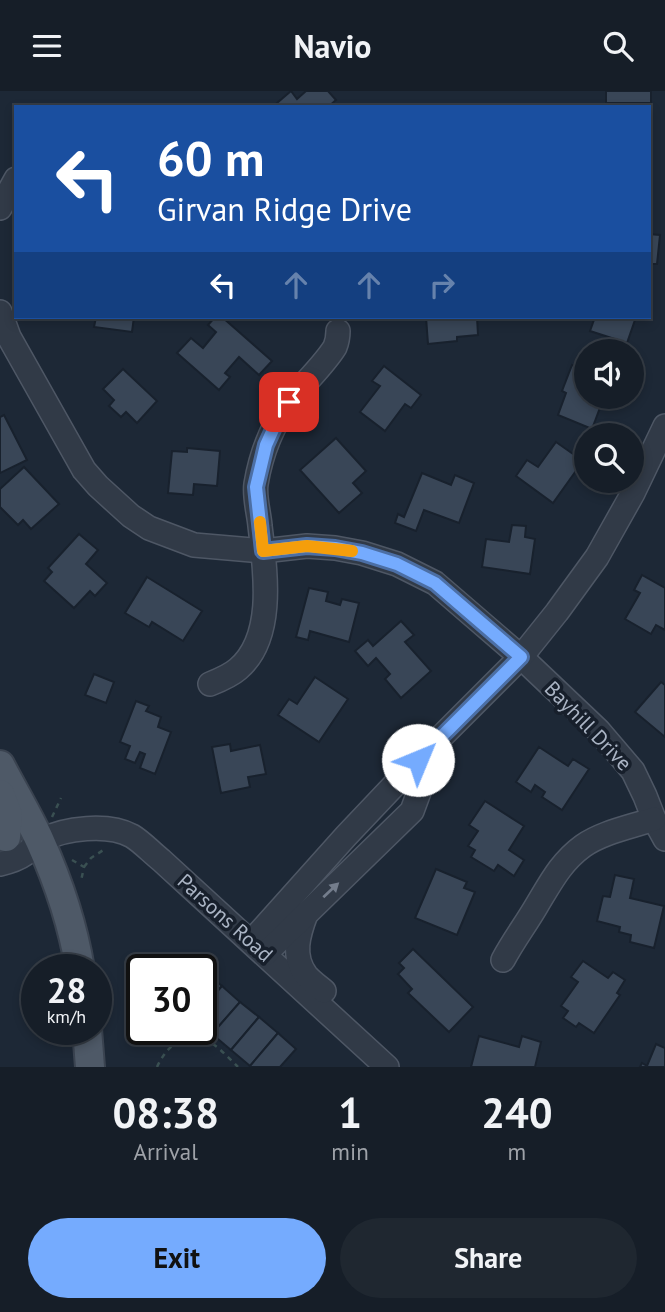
<!DOCTYPE html>
<html lang="en">
<head>
<meta charset="utf-8">
<style>
	body { margin:0; font-family:"PT Sans",sans-serif; background:#1f2730; color:#f1f3f6; height:100vh; display:flex; flex-direction:column; font-size:26px; white-space:nowrap }
	* { box-sizing:border-box; margin:0 }
	p { font-size:23px; color:#9ea2a8 }
	.icon { flex:none; width:38px; height:38px; fill:none; stroke:currentColor; stroke-width:2; stroke-linecap:round; stroke-linejoin:round }
	.map { position:relative; height:976px; overflow:hidden }
	.details { display:flex; flex-direction:column; background:#161e28; flex:1 }
	.details>* { flex:none }
	.hud { position:absolute; left:14px; top:14px; width:637px; height:214px; border-radius:0px; box-shadow:0 4px 10px #0003,0 0 0 2px #353c45; background:#1a4fa0; color:#fff; overflow:hidden }
	.buttons { position:absolute; left:574px; top:248px; display:grid; gap:14px }
	.buttons a { display:grid; place-items:center; width:70px; height:70px; border-radius:50%; background:#161e28; box-shadow:0 4px 10px #0003,0 0 0 2px #353c45; font-size:35px }
	.speed { position:absolute; left:21px; top:863px; display:flex; gap:14px; font-size:35px; font-weight:700; text-align:center }
	.speed>* { display:grid; place-content:center; width:91px; height:91px; border-radius:50%; background:#161e28; box-shadow:0 4px 10px #0003,0 0 0 2px #353c45; line-height:1 }
	.speed small { font-size:18px; font-weight:400 }
	.speed .limit { border:4px solid #111; border-radius:10px; background:#fff; color:#111 }
	.pin { position:absolute; display:grid; place-items:center; width:60px; height:60px; color:#fff; margin:-30px; border-radius:14px; box-shadow:0 4px 10px #0006 }
	.me { position:absolute; width:77px; margin:-38px; rotate:45deg; stroke-linejoin:round; filter:drop-shadow(0 0 5px #0008) }
	.turn { display:flex; align-items:center; gap:24px; height:147px; padding:0 28px; font-size:32px }
	.turn .icon { width:91px; height:91px; stroke-width:2.5 }
	.turn b { display:block; font-size:49px; line-height:60px }
	.lanes { display:flex; align-items:center; height:66px; padding:0 28px; background:#0003; justify-content:center; gap:35px; direction:ltr }
	.lanes .off { opacity:.35 }
	.eta { display:flex; justify-content:space-evenly; align-items:center; height:119px; text-align:center }
	.eta b { font-size:42px; font-weight:700; line-height:49px }
	.cta { display:flex; gap:14px; margin-top:auto; padding:14px 28px }
	.cta a { flex:1; height:80px; border-radius:42px; background:#75abfe; color:#111; font-size:28px; font-weight:700; line-height:80px; text-align:center }
	.cta a+a { background:#1f2730; color:#f1f3f6 }
	header { display:flex; justify-content:space-between; align-items:center; height:91px; padding:0 28px; background:#161e28; font-size:32px; font-weight:700 }
	.map>svg:first-child { display:block }
</style>
</head>
<body>
<header><svg class="icon" aria-label="menu" viewBox="0 0 24 24"><path d="M4 6h16M4 12h16M4 18h16"/></svg>Navio<svg class="icon" aria-label="search" viewBox="0 0 24 24"><circle cx="10" cy="10" r="6"/><path d="M15 15l6 6"/></svg></header>
<div class="map">
<svg width="665" height="976" viewBox="0 0 665 976">
	<rect width="100%" height="100%" fill="#1d2836"/>
	<g fill="#394657" stroke="#18212d" stroke-width="2">
		<path d="M291,0L297,8L306,0H328L336,9L328,16H280L277,12Z"/>
		<rect x="606" y="0" width="45" height="12"/>
		<path d="M649,143L660,144L657,173H649Z"/>
		<path d="M96,226H134L132,241L94,236Z"/>
		<path d="M215,226H222L272,270L259,284L239,266L225,282L230,286L219,299L177,262L191,247L203,257L216,241L208,234Z"/>
		<path d="M426,226H477L478,244L457,246V250L428,253Z"/>
		<path d="M595,226L604,228L605,226H636L627,252L590,240Z"/>
		<path d="M572,274L586,280V306H604L592,338L558,324L566,302L562,300Z"/>
		<path d="M384,275L421,304L411,317L405,313L385,340L360,321L380,295L372,290Z"/>
		<path d="M123,278L157,310L137,332L126,321L121,326L109,315L114,309L103,298Z"/>
		<path d="M4,324L27,369L0,382V326Z"/>
		<path d="M336,347L366,380L353,392L362,402L339,422L300,379Z"/>
		<path d="M556,351L583,370L553,412L516,385L527,369L538,376Z"/>
		<path d="M187,357L220,360L217,395L194,393L193,404L168,402L172,360L187,361Z"/>
		<path d="M24,376L59,413L31,438L23,429L18,434L0,416V398Z"/>
		<path d="M422,382L451,394L455,384L474,392L459,432L424,419L416,440L395,432L398,423L404,426Z"/>
		<path d="M512,434L526,435L525,446L535,448L530,483L482,476L486,448L509,451Z"/>
		<path d="M79,443L98,459L86,473L107,492L95,505L90,500L74,517L44,490L52,481L48,477Z"/>
		<path d="M642,484L665,497V539L656,534L651,543L625,528L640,502L634,499Z"/>
		<path d="M147,486L202,520L183,550L152,531L149,536L125,522Z"/>
		<path d="M309,497L328,501L326,510L340,514L342,508L359,512L349,551L310,540L308,549L296,546Z"/>
		<path d="M401,530L414,544L405,551L431,580L401,607L385,588L390,583L376,567L368,575L355,560L368,549L373,555Z"/>
		<path d="M94,583L114,591L106,612L85,604Z"/>
		<path d="M315,586L348,608L319,651L278,624L289,608L297,613Z"/>
		<path d="M661,591L665,594V646L635,621Z"/>
		<path d="M136,610L149,615L146,620L161,626L158,636L171,641L155,683L140,677L145,663L140,661L135,672L125,668L130,655L120,651Z"/>
		<path d="M230,653L231,660L260,654L266,683L248,686L250,696L221,702L212,656Z"/>
		<path d="M539,656L568,675L573,668L589,678L562,719L542,706L545,701L535,694L531,701L516,691Z"/>
		<path d="M485,710L524,735L509,759L524,769L514,785L498,774L494,780L471,766L475,759L468,755L478,740L469,734Z"/>
		<path d="M436,778L467,791L464,797L475,801L457,844L415,827Z"/>
		<path d="M615,784L634,788L630,807L664,815L654,857L630,851L631,844L619,841L620,836L597,830L603,805L610,806Z"/>
		<path d="M413,858L473,916L449,941L408,902L412,898L398,883L404,877L399,872Z"/>
		<path d="M583,870L608,887L613,881L625,889L617,902L620,904L594,942L579,932L576,936L563,927L568,920L561,915L578,891L571,886Z"/>
		<path d="M203,879L222,895L201,919V882Z"/>
		<path d="M222,895L240,911L212,943L201,934V919Z"/>
		<path d="M240,911L259,926L231,959L212,943Z"/>
		<path d="M259,926L278,942L250,975L231,959Z"/>
		<path d="M278,942L296,958L280,976H251L250,975Z"/>
		<path d="M479,945L519,956L522,945L541,951L535,976H471Z"/>
		<path d="M656,953L665,957V976H640L642,972L647,975Z"/>
	</g>
	<g fill="none" stroke-linecap="round" stroke-linejoin="round">
		<defs>
			<g id="minor">
				<path d="M0,117L16,88"/>
				<path d="M0,221L9,246L84,379L98,395L131,425L149,437L194,454L263,460L307,455L335,457L362,462L397,473L435,492L521,566L598,639L633,680L645,705L654,728L665,748"/>
				<path d="M210,593C220,589 230,585 238,578C276,546 265,478 260,435C259,422 254,406 256,393C261,363 272,334 291,309C304,292 324,274 335,256C337,251 338,245 338,240"/>
				<path d="M0,773C9,771 18,768 25,763C31,759 35,752 42,749C65,737 108,732 132,745C142,751 152,762 161,769L387,976"/>
				<path d="M306,823C298,844 292,865 306,884C311,890 318,895 324,900"/>
				<path d="M251,851L346,745L418,669L521,566L557,521L597,466L633,402L665,335"/>
				<path d="M265,863L412,720L419,701L418,669"/>
				<path d="M503,869C513,850 526,833 537,814C551,791 561,771 583,755C603,741 631,736 654,728"/>
			</g>
			<g id="major">
				<path d="M0,674C13,699 28,724 40,750C58,790 73,835 80,878"/>
				<path d="M0,703L8,724L6,746"/>
				<path d="M87,938L90,976"/>
			</g>
		</defs>
		<use href="#minor" stroke="#4e5765" stroke-width="26"/>
		<use href="#major" stroke="#3a4350" stroke-width="32"/>
		<g stroke="#3a5052" stroke-width="2.5" stroke-dasharray="5 5" stroke-linecap="butt">
			<path d="M52,726L61,707"/>
			<path d="M72,769L84,776L81,790"/>
			<path d="M84,776L91,767L105,758"/>
			<path d="M102,920L104,899L102,882"/>
			<path d="M157,976C169,950 191,936 217,956C224,962 231,969 238,976"/>
		</g>
		<use href="#minor" stroke="#313a47" stroke-width="23"/>
		<use href="#major" stroke="#4e5967" stroke-width="28"/>
	</g>
	<defs><path id="oneway-solid" d="M-6-.8H1V-3.2L6.5 0L1 3.2V.8H-6Z" transform="scale(1.75)"/></defs>
	<use fill="#747d8c" href="#oneway-solid" transform="translate(331 799) rotate(-43)"/>
	<g fill="none" stroke-linecap="round" stroke-linejoin="round">
		<defs>
			<path id="route" d="M289,311L276,332L266,354L256,396L263,460L307,455L335,457L362,462L397,473L435,492L521,566L418,669"/>
		</defs>
		<use href="#route" stroke="#4c6fa5" stroke-width="18"/>
		<use href="#route" stroke="#75abfe" stroke-width="12"/>
		<path stroke="#f59e0b" stroke-width="12" d="M260,431L263,460L307,455L352,460"/>
	</g>
	<g text-anchor="middle" stroke-width="7" stroke-linejoin="round" paint-order="stroke">
		<g font-size="21" fill="#aab4c4" stroke="#171f2b">
			<text transform="translate(588 635) rotate(46)" y="7">Bayhill Drive</text>
			<text transform="translate(225 827) rotate(42)" y="7">Parsons Road</text>
		</g>
	</g>
</svg>
<div class="buttons">
<a><svg class="icon" aria-label="sound" viewBox="0 0 24 24"><path d="M4 9h4l5-4v14l-5-4H4zM17 9q2 3 0 6"/></svg></a>
<a><svg class="icon" aria-label="search" viewBox="0 0 24 24"><circle cx="10" cy="10" r="6"/><path d="M15 15l6 6"/></svg></a>
</div>
<div class="speed"><div>28<small>km/h</small></div><div class="limit">30</div></div>
<div class="pin" style="left:289px;top:311px;background:#d93025"><svg class="icon" aria-label="arrive" viewBox="0 0 24 24"><path d="M6 21V4h12l-3 4 3 4H6"/></svg></div>
<svg class="me" style="left:418px;top:669px" viewBox="-20 -20 40 40"><circle r="19" fill="#fff"/><path d="M0-13L10 11 0 6-10 11z" fill="#75abfe"/></svg>
<div class="hud">
<div class="turn"><svg class="icon" aria-label="left" viewBox="0 0 24 24"><path d="M17 20v-9H6M10 6l-5 5 5 5"/></svg><div><b>60 m</b>Girvan Ridge Drive</div></div>
<div class="lanes"><svg class="icon" aria-label="left" viewBox="0 0 24 24"><path d="M17 20v-9H6M10 6l-5 5 5 5"/></svg><svg class="icon off" aria-label="ahead" viewBox="0 0 24 24"><path d="M12 20V5M6 11l6-6 6 6"/></svg><svg class="icon off" aria-label="ahead" viewBox="0 0 24 24"><path d="M12 20V5M6 11l6-6 6 6"/></svg><svg class="icon off" aria-label="right" viewBox="0 0 24 24"><path d="M7 20v-9h11M14 6l5 5-5 5"/></svg></div>
</div>
</div>
<section class="details">
<div class="eta">
<div><b>08:38</b><p>Arrival</p></div>
<div><b>1</b><p>min</p></div>
<div><b>240</b><p>m</p></div>
</div>
<div class="cta"><a>Exit</a><a>Share</a></div>
</section>
</body>
</html>
